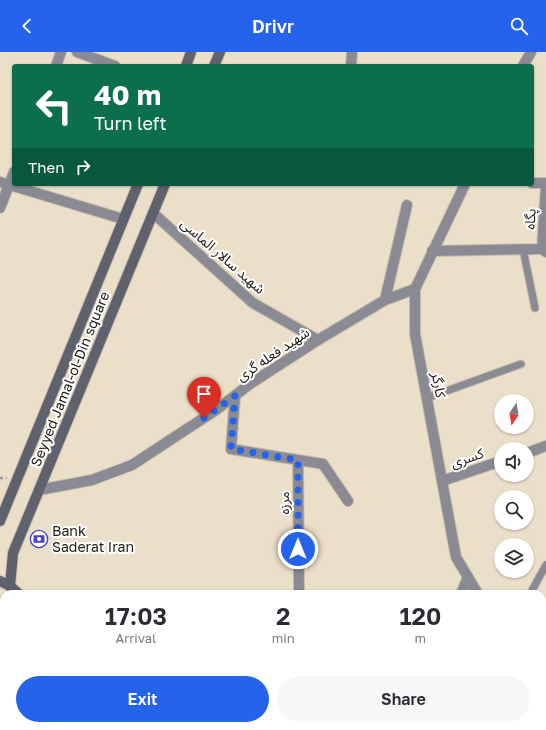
<!DOCTYPE html>
<html lang="en">
<head>
<meta charset="utf-8">
<style>
	body { margin:0; font-family:"Golos Text","Noto Sans Arabic",sans-serif; background:#f7f7f7; color:#2b2b33; height:100vh; display:flex; flex-direction:column; font-size:15px; white-space:nowrap }
	* { box-sizing:border-box; margin:0 }
	p { font-size:13px; color:#7c7c81 }
	.icon { flex:none; width:22px; height:22px; fill:none; stroke:currentColor; stroke-width:2; stroke-linecap:round; stroke-linejoin:round }
	.map { position:relative; flex:1; overflow:hidden }
	.details { position:absolute; left:0px; top:538px; width:546px; height:140px; display:flex; flex-direction:column; background:#fff; border-radius:12px 12px 0 0; box-shadow:0 1px 3px #0004 }
	.details>* { flex:none }
	.banner { position:absolute; left:12px; top:12px; width:522px; height:122px; border-radius:4px; box-shadow:0 1px 3px #0004; background:#0b6e4f; color:#fff; overflow:hidden }
	.needle { width:26px; rotate:192deg }
	.controls { position:absolute; left:494px; top:342px; display:grid; gap:8px }
	.controls a { display:grid; place-items:center; width:40px; height:40px; border-radius:50%; background:#fff; box-shadow:0 1px 3px #0004; font-size:20px }
	.pin { position:absolute; display:grid; place-items:center; width:34px; height:34px; color:#fff; margin:-41px -17px; border-radius:50% 50% 50% 0; rotate:-45deg; box-shadow:0 0 4px #0007 }
	.pin .icon { rotate:45deg }
	.me { position:absolute; width:44px; margin:-22px; rotate:0deg; stroke-linejoin:round; filter:drop-shadow(0 0 3px #0008) }
	.turn { display:flex; align-items:center; gap:14px; height:84px; padding:0 16px; font-size:18px }
	.turn .icon { width:52px; height:52px; stroke-width:2.5 }
	.turn b { display:block; font-size:28px; line-height:34px }
	.then { display:flex; align-items:center; height:38px; padding:0 16px; background:#0003; gap:8px; font-size:15px }
	.eta { display:flex; justify-content:space-evenly; align-items:center; height:68px; text-align:center }
	.eta b { font-size:24px; font-weight:600; line-height:28px }
	.action { display:flex; gap:8px; margin-top:auto; padding:8px 16px }
	.action a { flex:1; height:46px; border-radius:24px; background:#2563eb; color:#fff; font-size:16px; font-weight:600; line-height:46px; text-align:center }
	.action a+a { background:#f7f7f7; color:#2b2b33 }
	header { display:flex; justify-content:space-between; align-items:center; height:52px; padding:0 16px; background:#2563eb; color:#fff; font-size:18px; font-weight:600 }
	.map>svg:first-child { display:block }
</style>
</head>
<body>
<header><svg class="icon" aria-label="back" viewBox="0 0 24 24"><path d="M15 5l-7 7 7 7"/></svg>Drivr<svg class="icon" aria-label="search" viewBox="0 0 24 24"><circle cx="10" cy="10" r="6"/><path d="M15 15l6 6"/></svg></header>
<div class="map">
<svg width="546" height="678" viewBox="0 0 546 678">
	<rect width="100%" height="100%" fill="#ebdfca"/>
	<path fill="#8086d1" d="M0,565L4,570V619L0,625Z"/>
	<g fill="none" stroke-linecap="round" stroke-linejoin="round">
		<defs>
			<g id="service">
				<path d="M523,197L535,256"/>
				<path d="M427,346L521,312"/>
				<path d="M530,542L546,513"/>
				<path d="M42,678L43,674"/>
			</g>
			<g id="minor">
				<path d="M56,14L61,0"/>
				<path d="M351,14L352,0"/>
				<path d="M532,131H546"/>
				<path d="M546,134L542,197L546,200"/>
				<path d="M0,156L14,120"/>
				<path d="M153,161L253,251L318,288"/>
				<path d="M432,199L542,197L546,195"/>
				<path d="M385,248L407,153"/>
				<path d="M235,344L231,397L323,412L348,449"/>
				<path d="M527,401L546,394"/>
				<path d="M298,408L299,542"/>
				<path d="M442,429L501,409"/>
				<path d="M461,542L468,525"/>
				<path d="M251,678L252,674"/>
				<path d="M411,678L412,674"/>
			</g>
			<g id="tertiary">
				<path d="M77,0L115,14"/>
				<path d="M523,14L531,0"/>
				<path d="M0,130L123,167"/>
				<path d="M465,132L415,237V282L456,505L478,542"/>
				<path d="M39,438L92,428L132,413L216,358L250,332L318,288L385,248L415,237"/>
				<path d="M542,572L546,573"/>
			</g>
			<g id="secondary">
				<path d="M186,14L191,0"/>
				<path d="M214,14L220,0"/>
				<path d="M0,469L138,132"/>
				<path d="M0,529L10,534L19,542"/>
				<path d="M10,534L13,501L165,132"/>
				<path d="M0,663L4,662"/>
				<path d="M136,674L145,678"/>
				<path d="M182,674L192,678"/>
			</g>
		</defs>
		<use href="#service" stroke="#c6bca9" stroke-width="9"/>
		<use href="#minor" stroke="#c6bca9" stroke-width="12"/>
		<use href="#tertiary" stroke="#c6bca9" stroke-width="12"/>
		<use href="#secondary" stroke="#c6bca9" stroke-width="12"/>
		<path stroke="#a29989" stroke-width="2.5" stroke-dasharray="3 3" stroke-linecap="butt" d="M0,426H7"/>
		<use href="#service" stroke="#898a93" stroke-width="7"/>
		<use href="#minor" stroke="#898a93" stroke-width="10"/>
		<use href="#tertiary" stroke="#898a93" stroke-width="10"/>
		<use href="#secondary" stroke="#5f616e" stroke-width="10"/>
	</g>
	<g fill="none" stroke-linecap="round" stroke-linejoin="round">
		<path stroke="#2563eb" stroke-width="7" stroke-dasharray="0 12.6" d="M204,366L235,344L231,397L298,408V497"/>
	</g>
	<defs>
		<symbol id="bank-ring" viewBox="-11 -11 22 22"><circle r="9.5" fill="#fff" stroke="#4a45bb" stroke-width="1.5"/><path d="M-6-4H6V4H-6ZM0-2.3a2.3 2.3 0 1 0 0 4.6a2.3 2.3 0 1 0 0-4.6Z" fill="#4a45bb"/></symbol>
	</defs>
	<g fill-rule="evenodd">
		<use href="#bank-ring" x="29" y="477" width="20" height="20"/>
	</g>
	<g text-anchor="middle" stroke-width="4" stroke-linejoin="round" paint-order="stroke">
		<g font-size="14" fill="#1e1a12" stroke="#fff">
			<text transform="translate(530 167) rotate(-86)" y="5">پگاه</text>
			<text transform="translate(223 204) rotate(41)" y="5">شهید سالار الماسی</text>
			<text transform="translate(273 302) rotate(-34)" y="5">شهید فعله گری</text>
			<text transform="translate(70 327) rotate(-68)" y="5">Seyyed Jamal-ol-Din square</text>
			<text transform="translate(439 333) rotate(80)" y="5">کارگر</text>
			<text transform="translate(467 406) rotate(-19)" y="5">کسری</text>
			<text transform="translate(284 451) rotate(-90)" y="5">مرزه</text>
		</g>
		<g font-size="14" fill="#1e1a12" stroke="#fff" text-anchor="start">
			<text x="52" y="484">Bank<tspan x="52" dy="16">Saderat Iran</tspan></text>
		</g>
	</g>
</svg>
<div class="controls">
<a><svg class="needle" viewBox="-14 -14 28 28"><path d="M0-13l5 13h-10z" fill="#e53935"/><path d="M0 13l5-13h-10z" fill="#7c7c81"/></svg></a>
<a><svg class="icon" aria-label="sound" viewBox="0 0 24 24"><path d="M4 9h4l5-4v14l-5-4H4zM17 9q2 3 0 6"/></svg></a>
<a><svg class="icon" aria-label="search" viewBox="0 0 24 24"><circle cx="10" cy="10" r="6"/><path d="M15 15l6 6"/></svg></a>
<a><svg class="icon" aria-label="layers" viewBox="0 0 24 24"><path d="M12 4l9 5-9 5-9-5zM3 14l9 5 9-5"/></svg></a>
</div>
<div class="pin" style="left:204px;top:366px;background:#d93025"><svg class="icon" aria-label="arrive" viewBox="0 0 24 24"><path d="M6 21V4h12l-3 4 3 4H6"/></svg></div>
<svg class="me" style="left:298px;top:497px" viewBox="-20 -20 40 40"><circle r="17" fill="#2563eb" stroke="#fff" stroke-width="3"/><path d="M0-11L8 9 0 5-8 9z" fill="#fff"/></svg>
<div class="banner">
<div class="turn"><svg class="icon" aria-label="left" viewBox="0 0 24 24"><path d="M17 20v-9H6M10 6l-5 5 5 5"/></svg><div><b>40 m</b>Turn left</div></div>
<div class="then">Then<svg class="icon" aria-label="right" viewBox="0 0 24 24"><path d="M7 20v-9h11M14 6l5 5-5 5"/></svg></div>
</div>
<section class="details">
<div class="eta">
<div><b>17:03</b><p>Arrival</p></div>
<div><b>2</b><p>min</p></div>
<div><b>120</b><p>m</p></div>
</div>
<div class="action"><a>Exit</a><a>Share</a></div>
</section>
</div>
</body>
</html>
